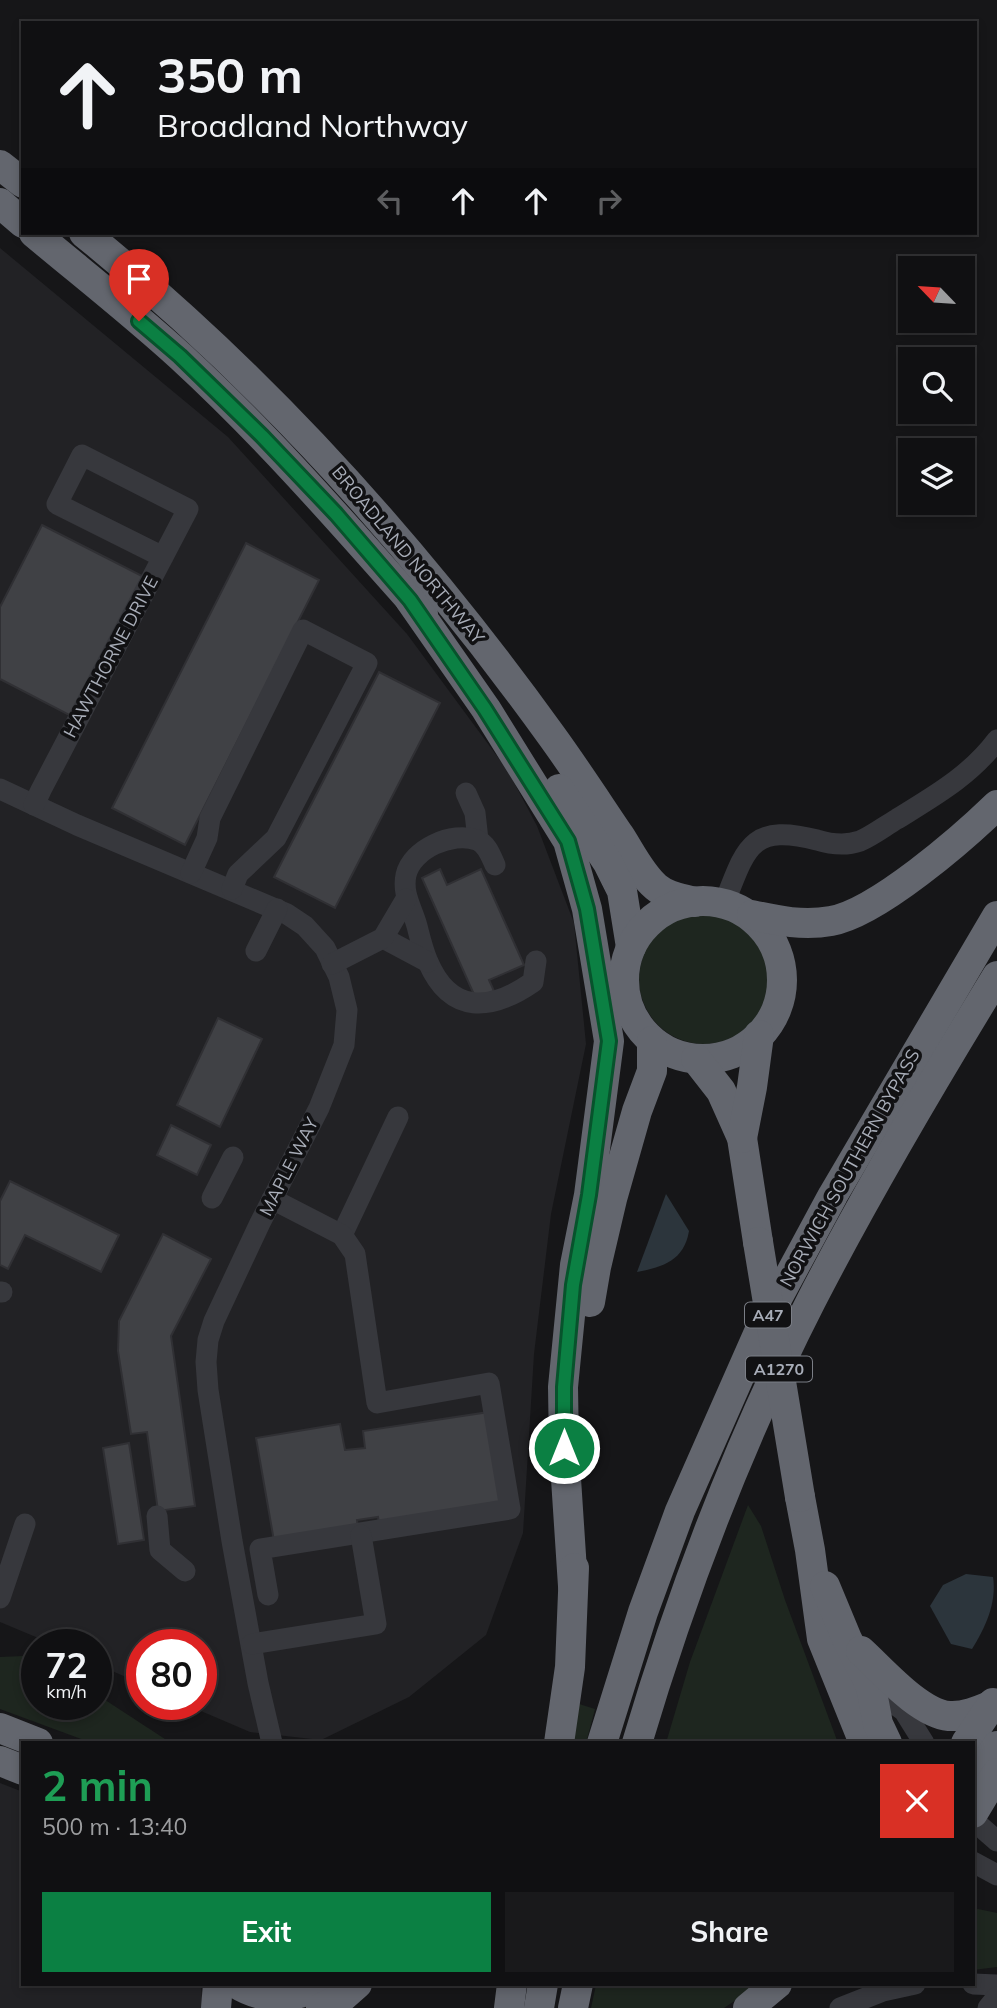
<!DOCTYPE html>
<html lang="en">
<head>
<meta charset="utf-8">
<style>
	body { margin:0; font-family:Mulish,sans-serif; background:#19191b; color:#f1f3f6; height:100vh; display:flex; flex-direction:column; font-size:26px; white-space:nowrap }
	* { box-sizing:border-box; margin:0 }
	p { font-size:23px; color:#9c9d9f }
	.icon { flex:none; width:38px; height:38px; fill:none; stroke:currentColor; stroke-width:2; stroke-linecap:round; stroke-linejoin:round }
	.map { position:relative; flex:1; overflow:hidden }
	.panel { position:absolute; left:21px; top:1741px; width:954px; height:245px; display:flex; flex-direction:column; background:#101012; border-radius:0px; box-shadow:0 4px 10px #0003,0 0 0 2px #303032 }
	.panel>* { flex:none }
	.hud { position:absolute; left:21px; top:21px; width:956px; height:214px; border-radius:0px; box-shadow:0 4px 10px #0003,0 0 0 2px #303032; background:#101012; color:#f1f3f6; overflow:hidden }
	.needle { width:46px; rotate:295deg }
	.fabs { position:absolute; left:898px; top:256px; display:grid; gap:14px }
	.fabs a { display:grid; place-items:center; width:77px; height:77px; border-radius:0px; background:#101012; box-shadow:0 4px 10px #0003,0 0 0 2px #303032; font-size:35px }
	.speed { position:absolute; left:21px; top:1629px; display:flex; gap:14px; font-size:35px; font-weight:700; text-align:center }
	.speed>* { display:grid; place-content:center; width:91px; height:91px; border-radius:50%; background:#101012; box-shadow:0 4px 10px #0003,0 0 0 2px #303032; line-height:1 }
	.speed small { font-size:18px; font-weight:400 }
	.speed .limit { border:10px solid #d22; background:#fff; color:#111 }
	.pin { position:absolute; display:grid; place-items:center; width:60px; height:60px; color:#fff; margin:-72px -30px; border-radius:50% 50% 50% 0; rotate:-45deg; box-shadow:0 0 7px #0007 }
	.pin .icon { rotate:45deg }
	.me { position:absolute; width:77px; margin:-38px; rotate:0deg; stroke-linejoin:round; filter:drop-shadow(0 0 5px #0008) }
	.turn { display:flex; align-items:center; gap:24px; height:147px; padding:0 21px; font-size:32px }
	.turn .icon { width:91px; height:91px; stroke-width:2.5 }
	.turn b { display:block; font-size:49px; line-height:60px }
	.lanes { display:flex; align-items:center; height:66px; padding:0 21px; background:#0003; justify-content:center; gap:35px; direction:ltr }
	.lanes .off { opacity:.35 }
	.round { display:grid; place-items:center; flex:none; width:74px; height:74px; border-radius:0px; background:#19191b }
	.headline { display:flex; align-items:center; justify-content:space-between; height:119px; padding:0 21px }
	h1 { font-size:42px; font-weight:700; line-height:52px; color:#1e9e55 }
	.button { display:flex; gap:14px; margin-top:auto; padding:14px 21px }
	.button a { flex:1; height:80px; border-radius:0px; background:#0b8043; color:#fff; font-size:28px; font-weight:700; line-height:80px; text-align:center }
	.button a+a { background:#19191b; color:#f1f3f6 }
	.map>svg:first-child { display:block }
</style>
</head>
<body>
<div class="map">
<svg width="997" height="2008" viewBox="0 0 997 2008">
	<rect width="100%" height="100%" fill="#161618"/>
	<g fill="#222225">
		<path d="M0,248L228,437L407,634L508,771L537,826L574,923L586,1044L551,1214L534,1354L523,1533L486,1635L409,1697L321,1740L250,1732L187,1705L201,1704V1645H142V1684L96,1664V1645H55L0,1622Z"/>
		<path d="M0,1783L23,1792V1984L201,1985L203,2008H0Z"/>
	</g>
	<g fill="#1e261f">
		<circle cx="704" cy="979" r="65"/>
		<path d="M748,1505L761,1526L785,1600L838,1743H666L690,1662Z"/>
		<path d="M24,1656L37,1663V1704H96V1694L171,1743H92L0,1709V1657Z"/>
		<path d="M576,1703L595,1709L586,1743H569Z"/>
		<path d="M978,1909L997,1913V1967L973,1970V1910Z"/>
		<path d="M596,1985H758L724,2008H591Z"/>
	</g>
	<g fill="#2c353c">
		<path d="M666,1194L689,1231C684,1260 664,1267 637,1272Z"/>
		<path d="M966,1574L993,1577C997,1603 985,1628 972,1649L951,1644L930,1606L943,1585Z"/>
	</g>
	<g fill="#404145" stroke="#303034" stroke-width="2">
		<path d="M42,525L144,577L73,717L0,679V607Z"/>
		<path d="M246,543L319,580L185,845L112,808Z"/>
		<path d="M379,672L440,703L335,908L274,877Z"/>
		<path d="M440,869L447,885L481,869L524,965L489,980L494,991L476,999L422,878Z"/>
		<path d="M218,1018L262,1039L220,1127L177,1105Z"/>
		<path d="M171,1125L211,1145L197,1175L157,1155Z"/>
		<path d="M10,1181L119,1235L101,1272L25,1235L8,1269L0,1265V1201Z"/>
		<path d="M163,1234L211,1259L171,1336L195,1506L158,1511L147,1432L131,1434L118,1351L119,1321Z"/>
		<path d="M489,1412L505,1505L379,1524L378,1517L357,1520L358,1528L274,1541L256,1438L340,1424L345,1450L365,1448L363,1431Z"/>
		<path d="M129,1443L144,1540L118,1544L103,1448Z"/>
	</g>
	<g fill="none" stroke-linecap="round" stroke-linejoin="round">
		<g stroke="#37383d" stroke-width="21">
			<path d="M0,789L77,825L287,914L305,926L325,948L339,977L347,1010L344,1045L319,1108L260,1223L214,1321L208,1340L206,1362L208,1390L232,1541L258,1683L272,1743"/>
			<path d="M466,793L475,813L478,840"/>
			<path d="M34,805L41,790L188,509L82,455L57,504L163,557"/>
			<path d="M495,865C491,856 487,844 477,840C452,831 412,849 406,875C402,894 412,908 417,926C420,938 423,951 428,962C451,1015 491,1011 533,982L536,961"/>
			<path d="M191,873L207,838L210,818L303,630L367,663L276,838L238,874L232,889"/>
			<path d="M724,904C746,848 750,823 817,840C830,844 846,846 860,841C872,836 885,826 897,819C934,796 970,776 997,740"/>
			<path d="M383,938L428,962"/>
			<path d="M256,951L277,909"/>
			<path d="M332,964L383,938L406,899"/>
			<path d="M212,1198L233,1157"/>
			<path d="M342,1235L398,1117"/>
			<path d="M0,1292H2"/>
			<path d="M157,1516L160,1550L185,1571"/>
			<path d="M268,1595L260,1549L510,1509L489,1383L377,1403L355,1254L342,1235L272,1199"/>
			<path d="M0,1598L25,1524"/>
			<path d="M252,1644L376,1624L361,1535"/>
			<path d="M871,1687L904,1711L924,1743"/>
			<path d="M973,1820L997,1841"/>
			<path d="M973,1862L997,1875"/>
			<path d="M973,1984L997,1985"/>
			<path d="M840,2008L883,1991L915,1984"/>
			<path d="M988,2008L997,1997"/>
		</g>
		<g stroke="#63666e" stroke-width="30">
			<path d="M0,165L23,183"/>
			<path d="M0,203L23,223"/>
			<path d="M34,233C83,274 134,314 181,357C268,437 345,526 423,614"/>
			<path d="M84,233C263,377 417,549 551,735C575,768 597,802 620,836C631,853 641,874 656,887C668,897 681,898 695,902"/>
			<path d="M410,600L486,709L568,841L587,909L609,1041L589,1195L575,1265L563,1387L564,1448L573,1586"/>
			<path d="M559,789L608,863L622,891L631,947"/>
			<circle cx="703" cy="980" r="79"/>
			<path d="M752,915C778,921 804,926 831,921C877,913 963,838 997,805"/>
			<path d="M696,1059L721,1091L742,1138L758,1242"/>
			<path d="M742,1138L752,1087L759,1035"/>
			<path d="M590,1302L596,1267L612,1199L637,1111L652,1071V1041"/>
			<path d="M800,1497L810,1550L822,1639L864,1743"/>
			<path d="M825,1586L847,1639L871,1687L878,1724L887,1743"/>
			<path d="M861,1651C883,1671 919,1713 949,1716C964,1717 978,1711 992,1705"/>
			<path d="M0,1728L38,1743"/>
			<path d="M559,1743L570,1667L574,1568"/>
			<path d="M602,1743L643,1612L680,1511L759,1332L833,1195L997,916"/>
			<path d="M637,1743C682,1592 739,1442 811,1301C868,1190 932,1082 997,976"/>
			<path d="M966,1743L993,1703"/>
			<path d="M0,1761L23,1770"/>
			<path d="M973,1781L997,1746"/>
			<path d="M973,1813L997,1773"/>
			<path d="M237,1984C266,2002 295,1998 325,1984"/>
			<path d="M216,2008L218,1984"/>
			<path d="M321,2008L340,1999L357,1984"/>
			<path d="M509,2008L512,1984"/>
			<path d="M539,2008L543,1984"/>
			<path d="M573,2008L578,1984"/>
			<path d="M748,2008L777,1984"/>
		</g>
		<path stroke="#63666e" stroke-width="30" d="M758,1242L800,1497"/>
	</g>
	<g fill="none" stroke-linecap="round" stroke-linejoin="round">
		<defs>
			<path id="route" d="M139,321L180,356L262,436L336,514L410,600L485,709L568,841L587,909L609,1041L589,1195L573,1285L564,1387V1448"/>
		</defs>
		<use href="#route" stroke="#07532c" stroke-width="18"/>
		<use href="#route" stroke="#0b8043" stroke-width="12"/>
	</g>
	<g text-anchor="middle" stroke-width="7" stroke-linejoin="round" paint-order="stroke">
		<g fill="#111113" stroke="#7b7e86" stroke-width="2">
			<rect x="745" y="1302.5" width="46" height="25" rx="5"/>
			<rect x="746" y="1356.5" width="66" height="25" rx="5"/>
		</g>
		<g font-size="16" font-weight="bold" fill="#a8adb8">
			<text x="768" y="1321">A47</text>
			<text x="779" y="1375">A1270</text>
		</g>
		<g font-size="18" fill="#a8adb8" stroke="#111113">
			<text transform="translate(408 555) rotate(50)" y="6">BROADLAND NORTHWAY</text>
			<text transform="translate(111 657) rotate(-62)" y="6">HAWTHORNE DRIVE</text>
			<text transform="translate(289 1167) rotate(-63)" y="6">MAPLE WAY</text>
			<text transform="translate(850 1168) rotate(-61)" y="6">NORWICH SOUTHERN BYPASS</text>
		</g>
	</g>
</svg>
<div class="fabs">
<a><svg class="needle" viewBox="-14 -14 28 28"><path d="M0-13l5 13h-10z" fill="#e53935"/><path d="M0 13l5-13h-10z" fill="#9c9d9f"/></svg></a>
<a><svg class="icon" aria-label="search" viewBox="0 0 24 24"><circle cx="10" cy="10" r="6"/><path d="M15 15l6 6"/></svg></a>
<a><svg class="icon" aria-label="layers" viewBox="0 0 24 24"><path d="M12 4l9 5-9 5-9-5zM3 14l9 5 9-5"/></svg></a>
</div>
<div class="speed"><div>72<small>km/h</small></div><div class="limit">80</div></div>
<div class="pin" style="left:139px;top:321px;background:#d93025"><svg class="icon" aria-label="arrive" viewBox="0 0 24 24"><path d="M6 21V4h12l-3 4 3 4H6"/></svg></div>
<svg class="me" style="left:564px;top:1448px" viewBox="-20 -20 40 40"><circle r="17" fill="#0b8043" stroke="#fff" stroke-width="3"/><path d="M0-11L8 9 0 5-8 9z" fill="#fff"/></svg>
<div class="hud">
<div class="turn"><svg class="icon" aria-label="ahead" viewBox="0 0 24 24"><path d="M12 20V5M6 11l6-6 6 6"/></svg><div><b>350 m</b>Broadland Northway</div></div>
<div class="lanes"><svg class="icon off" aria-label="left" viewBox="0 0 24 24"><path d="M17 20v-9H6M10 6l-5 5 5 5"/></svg><svg class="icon" aria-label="ahead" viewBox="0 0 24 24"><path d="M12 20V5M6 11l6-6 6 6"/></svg><svg class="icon" aria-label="ahead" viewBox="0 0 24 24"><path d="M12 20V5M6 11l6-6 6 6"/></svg><svg class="icon off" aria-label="right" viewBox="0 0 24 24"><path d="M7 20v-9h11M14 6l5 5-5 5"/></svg></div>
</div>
<section class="panel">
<div class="headline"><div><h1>2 min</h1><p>500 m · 13:40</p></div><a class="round" style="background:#d93025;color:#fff"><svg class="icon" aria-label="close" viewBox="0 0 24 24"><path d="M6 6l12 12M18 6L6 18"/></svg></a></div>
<div class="button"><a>Exit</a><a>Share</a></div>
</section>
</div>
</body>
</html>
